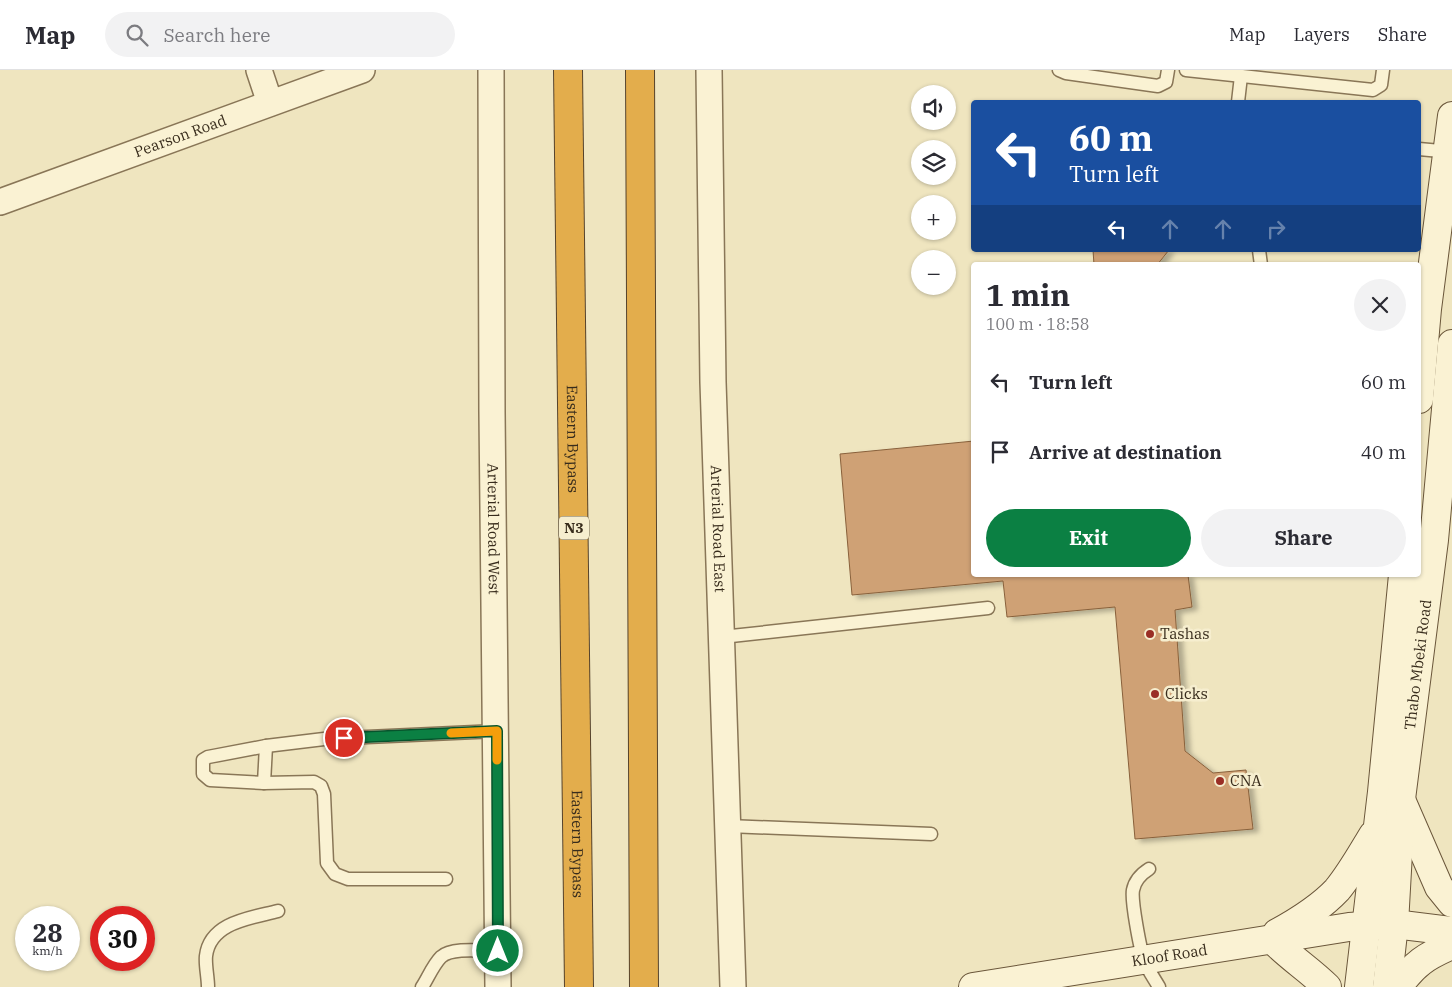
<!DOCTYPE html>
<html lang="en">
<head>
<meta charset="utf-8">
<style>
	body { margin:0; font-family:"IBM Plex Serif",serif; background:#f2f2f3; color:#2b2b33; height:100vh; display:flex; flex-direction:column; font-size:19px; white-space:nowrap }
	* { box-sizing:border-box; margin:0 }
	p { font-size:16px; color:#7c7c81 }
	.icon { flex:none; width:28px; height:28px; fill:none; stroke:currentColor; stroke-width:2; stroke-linecap:round; stroke-linejoin:round }
	.map { position:relative; flex:1; overflow:hidden }
	.details { position:absolute; left:971px; top:192px; width:450px; height:315px; display:flex; flex-direction:column; background:#fff; border-radius:5px; box-shadow:0 1px 4px #0004 }
	.details>* { flex:none }
	.top-card { position:absolute; left:971px; top:30px; width:450px; height:152px; border-radius:5px; box-shadow:0 1px 4px #0004; background:#1a4fa0; color:#fff; overflow:hidden }
	.buttons { position:absolute; left:911px; top:15px; display:grid; gap:10px }
	.buttons a { display:grid; place-items:center; width:45px; height:45px; border-radius:50%; background:#fff; box-shadow:0 1px 4px #0004; font-size:25px }
	.speed { position:absolute; left:15px; top:836px; display:flex; gap:10px; font-size:25px; font-weight:700; text-align:center }
	.speed>* { display:grid; place-content:center; width:65px; height:65px; border-radius:50%; background:#fff; box-shadow:0 1px 4px #0004; line-height:1 }
	.speed small { font-size:12px; font-weight:400 }
	.speed .limit { border:8px solid #d22; background:#fff; color:#111 }
	.pin { position:absolute; display:grid; place-items:center; width:42px; height:42px; color:#fff; margin:-21px; border:2px solid #fff; border-radius:50%; box-shadow:0 1px 5px #0007 }
	.me { position:absolute; width:55px; margin:-28px; rotate:0deg; stroke-linejoin:round; filter:drop-shadow(0 0 4px #0008) }
	.turn { display:flex; align-items:center; gap:18px; height:105px; padding:0 15px; font-size:22px }
	.turn .icon { width:65px; height:65px; stroke-width:2.5 }
	.turn b { display:block; font-size:35px; line-height:42px }
	.lanes { display:flex; align-items:center; height:48px; padding:0 15px; background:#0003; justify-content:center; gap:25px; direction:ltr }
	.lanes .off { opacity:.35 }
	.round { display:grid; place-items:center; flex:none; width:52px; height:52px; border-radius:26px; background:#f2f2f3 }
	.headline { display:flex; align-items:center; justify-content:space-between; height:85px; padding:0 15px }
	h1 { font-size:30px; font-weight:700; line-height:38px }
	.primary-button { display:flex; gap:10px; margin-top:auto; padding:10px 15px }
	.primary-button a { flex:1; height:58px; border-radius:30px; background:#0b8043; color:#fff; font-size:20px; font-weight:700; line-height:58px; text-align:center }
	.primary-button a+a { background:#f2f2f3; color:#2b2b33 }
	ul { padding:0; list-style:none }
	li { display:flex; align-items:center; gap:15px; height:70px; padding:0 15px }
	li div { flex:1 }
	li b { display:block; font-size:19px }
	li em { font-style:normal }
	header { display:flex; align-items:center; gap:30px; box-sizing:border-box; height:70px; padding:0 25px; background:#fff; border-bottom:1px solid #e1e1e2 }
	header strong { font-size:24px }
	nav { display:flex; gap:28px; margin-inline-start:auto; font-size:18px }
	.search { width:350px; height:45px; background:#f2f2f3; display:flex; align-items:center; gap:12px; box-sizing:border-box; padding:0 18px; border-radius:28px; color:#7c7c81; font-size:19px }
	.map>svg:first-child { display:block }
</style>
</head>
<body>
<header>
<strong>Map</strong>
<div class="search"><svg class="icon" aria-label="search" viewBox="0 0 24 24"><circle cx="10" cy="10" r="6"/><path d="M15 15l6 6"/></svg>Search here</div>
<nav><a>Map</a><a>Layers</a><a>Share</a></nav>
</header>
<div class="map">
<svg width="1452" height="917" viewBox="0 0 1452 917">
	<defs>
		<filter id="shadow"><feDropShadow dx="5.5" dy="3" stdDeviation="2.5" flood-color="#0004"/></filter>
	</defs>
	<rect width="100%" height="100%" fill="#efe5bf"/>
	<g fill="#cfa174" stroke="#89613c" filter="url(#shadow)">
		<path d="M1093,180H1169L1157,195H1094Z"/>
		<path d="M974,371V505H1188L1192,537L1175,540L1185,681L1213,703L1246,700L1253,759L1135,769L1115,537L1007,547L1003,511L852,525L840,384Z"/>
	</g>
	<g fill="none" stroke-linecap="round" stroke-linejoin="round">
		<defs>
			<g id="lane">
				<path d="M1059,0L1066,3L1158,16L1166,12L1168,0"/>
				<path d="M1186,0L1373,20L1381,15L1383,0"/>
				<path d="M1238,32L1241,6"/>
				<path d="M1419,79L1451,82"/>
				<path d="M1259,180L1261,195"/>
				<path d="M722,567L988,538"/>
				<path d="M264,713L266,676"/>
				<path d="M728,756L931,764"/>
				<path d="M1149,799C1141,804 1135,810 1133,820C1131,830 1140,879 1144,889C1147,899 1154,908 1159,917"/>
				<path d="M446,809H348L335,804L327,793L324,724L321,716L314,712L264,713L210,710L203,704V690L208,687L266,676L324,669L497,661"/>
				<path d="M208,917C208,907 205,895 206,886C210,852 251,848 278,841"/>
				<path d="M422,917C428,908 433,895 441,887C452,877 482,881 498,881"/>
			</g>
			<g id="street">
				<path d="M259,0L270,33"/>
				<path id="s1" d="M491,0L492,342L498,917"/>
				<path id="s2" d="M709,0L713,312L733,917"/>
				<path id="s3" d="M0,132L362,0"/>
			</g>
			<g id="secondary">
				<path d="M1419,329L1427,239L1452,46"/>
				<path d="M1402,732L1439,817L1452,833"/>
				<path d="M1277,863C1299,851 1320,838 1337,820C1351,803 1362,783 1373,765"/>
				<path d="M1272,869C1289,887 1310,900 1327,917"/>
				<path id="s4" d="M973,917L1349,857L1394,854L1452,861"/>
				<path d="M1359,917L1382,722L1403,505"/>
				<path id="s5" d="M1387,917L1394,854L1401,729L1434,470L1452,274"/>
				<path d="M1398,917C1414,894 1426,886 1452,875"/>
			</g>
			<g id="highway">
				<path id="s6" d="M568,0L579,917"/>
				<path d="M640,0L644,917"/>
			</g>
		</defs>
		<use href="#lane" stroke="#897657" stroke-width="15"/>
		<use href="#street" stroke="#897657" stroke-width="28"/>
		<use href="#secondary" stroke="#6a563a" stroke-width="30"/>
		<use href="#highway" stroke="#56432c" stroke-width="30"/>
		<use href="#lane" stroke="#faf2d3" stroke-width="12"/>
		<use href="#street" stroke="#faf2d3" stroke-width="25"/>
		<use href="#secondary" stroke="#faf2d3" stroke-width="28"/>
		<use href="#highway" stroke="#e3ad4c" stroke-width="28"/>
	</g>
	<g fill="none" stroke-linecap="round" stroke-linejoin="round">
		<defs>
			<path id="route" d="M344,668L497,661L498,881"/>
		</defs>
		<use href="#route" stroke="#07532c" stroke-width="12"/>
		<use href="#route" stroke="#0b8043" stroke-width="9"/>
		<path stroke="#f59e0b" stroke-width="9" d="M451,663L497,661V690"/>
	</g>
	<g fill="#9a2e25" stroke="#f6eecf" stroke-width="2">
		<circle cx="1150" cy="564" r="5"/>
		<circle cx="1155" cy="624" r="5"/>
		<circle cx="1220" cy="711" r="5"/>
	</g>
	<g text-anchor="middle" stroke-width="5" stroke-linejoin="round" paint-order="stroke">
		<rect fill="#f6eecf" stroke="#716652" stroke-width="1" x="559" y="446.5" width="30" height="23" rx="4"/>
		<g font-size="14" font-weight="bold" fill="#382c1c">
			<text x="574" y="463">N3</text>
		</g>
		<g font-size="15" fill="#382c1c" stroke="#f6eecf">
			<text dy="5" stroke="none"><textPath href="#s3" startOffset="192">Pearson Road</textPath></text>
			<text dy="5" stroke="none"><textPath href="#s6" startOffset="369">Eastern Bypass</textPath></text>
			<text dy="5" stroke="none"><textPath href="#s1" startOffset="459">Arterial Road West</textPath></text>
			<text dy="5" stroke="none"><textPath href="#s2" startOffset="459">Arterial Road East</textPath></text>
			<text dy="5" stroke="none"><textPath href="#s5" startOffset="324">Thabo Mbeki Road</textPath></text>
			<text dy="5" stroke="none"><textPath href="#s6" startOffset="774">Eastern Bypass</textPath></text>
			<text dy="5" stroke="none"><textPath href="#s4" startOffset="199">Kloof Road</textPath></text>
		</g>
		<g font-size="15" fill="#382c1c" stroke="#f6eecf" text-anchor="start">
			<text x="1160" y="569">Tashas</text>
			<text x="1165" y="629">Clicks</text>
			<text x="1230" y="716">CNA</text>
		</g>
	</g>
</svg>
<div class="buttons">
<a><svg class="icon" aria-label="sound" viewBox="0 0 24 24"><path d="M4 9h4l5-4v14l-5-4H4zM17 9q2 3 0 6"/></svg></a>
<a><svg class="icon" aria-label="layers" viewBox="0 0 24 24"><path d="M12 4l9 5-9 5-9-5zM3 14l9 5 9-5"/></svg></a>
<a>+</a>
<a>−</a>
</div>
<div class="speed"><div>28<small>km/h</small></div><div class="limit">30</div></div>
<div class="pin" style="left:344px;top:668px;background:#d93025"><svg class="icon" aria-label="arrive" viewBox="0 0 24 24"><path d="M6 21V4h12l-3 4 3 4H6"/></svg></div>
<svg class="me" style="left:498px;top:881px" viewBox="-20 -20 40 40"><circle r="17" fill="#0b8043" stroke="#fff" stroke-width="3"/><path d="M0-11L8 9 0 5-8 9z" fill="#fff"/></svg>
<div class="top-card">
<div class="turn"><svg class="icon" aria-label="left" viewBox="0 0 24 24"><path d="M17 20v-9H6M10 6l-5 5 5 5"/></svg><div><b>60 m</b>Turn left</div></div>
<div class="lanes"><svg class="icon" aria-label="left" viewBox="0 0 24 24"><path d="M17 20v-9H6M10 6l-5 5 5 5"/></svg><svg class="icon off" aria-label="ahead" viewBox="0 0 24 24"><path d="M12 20V5M6 11l6-6 6 6"/></svg><svg class="icon off" aria-label="ahead" viewBox="0 0 24 24"><path d="M12 20V5M6 11l6-6 6 6"/></svg><svg class="icon off" aria-label="right" viewBox="0 0 24 24"><path d="M7 20v-9h11M14 6l5 5-5 5"/></svg></div>
</div>
<section class="details">
<div class="headline"><div><h1>1 min</h1><p>100 m · 18:58</p></div><a class="round"><svg class="icon" aria-label="close" viewBox="0 0 24 24"><path d="M6 6l12 12M18 6L6 18"/></svg></a></div>
<ul>
<li><svg class="icon" aria-label="left" viewBox="0 0 24 24"><path d="M17 20v-9H6M10 6l-5 5 5 5"/></svg><div><b>Turn left</b></div><em>60 m</em></li>
<li><svg class="icon" aria-label="arrive" viewBox="0 0 24 24"><path d="M6 21V4h12l-3 4 3 4H6"/></svg><div><b>Arrive at destination</b></div><em>40 m</em></li>
</ul>
<div class="primary-button"><a>Exit</a><a>Share</a></div>
</section>
</div>
</body>
</html>
